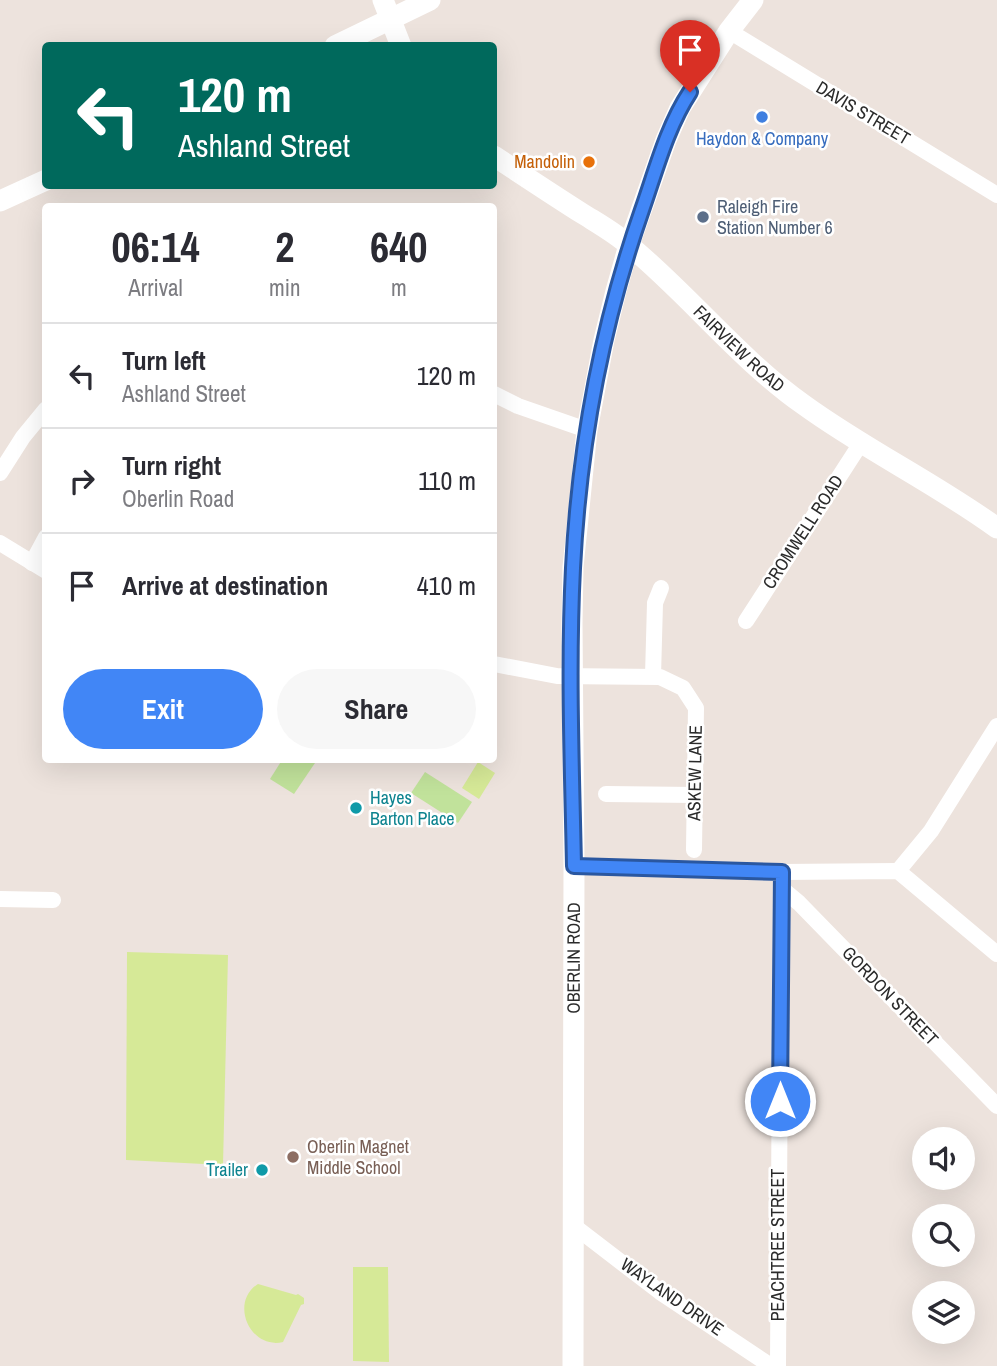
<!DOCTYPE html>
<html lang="en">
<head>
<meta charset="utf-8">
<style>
	body { margin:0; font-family:"Archivo Narrow",sans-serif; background:#f7f7f7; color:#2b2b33; height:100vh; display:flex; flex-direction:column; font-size:26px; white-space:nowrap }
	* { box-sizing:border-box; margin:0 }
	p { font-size:23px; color:#7c7c81 }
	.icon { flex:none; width:38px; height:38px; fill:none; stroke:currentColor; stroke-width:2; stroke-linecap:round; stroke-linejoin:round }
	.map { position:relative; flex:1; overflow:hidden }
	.side { position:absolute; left:42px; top:203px; width:455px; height:560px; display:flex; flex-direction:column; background:#fff; border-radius:7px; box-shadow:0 7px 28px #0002 }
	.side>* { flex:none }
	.top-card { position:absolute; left:42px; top:42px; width:455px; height:147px; border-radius:7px; box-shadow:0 7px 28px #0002; background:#00695c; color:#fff; overflow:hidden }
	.controls { position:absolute; left:912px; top:1127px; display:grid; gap:14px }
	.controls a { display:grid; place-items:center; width:63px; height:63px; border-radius:50%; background:#fff; box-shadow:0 7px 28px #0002; font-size:35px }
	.pin { position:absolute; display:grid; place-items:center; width:60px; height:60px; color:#fff; margin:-72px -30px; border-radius:50% 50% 50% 0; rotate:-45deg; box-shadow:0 0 7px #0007 }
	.pin .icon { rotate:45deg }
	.me { position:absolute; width:77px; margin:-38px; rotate:0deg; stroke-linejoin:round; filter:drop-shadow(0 0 5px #0008) }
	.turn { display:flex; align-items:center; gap:24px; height:147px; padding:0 21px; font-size:32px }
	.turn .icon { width:91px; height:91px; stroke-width:2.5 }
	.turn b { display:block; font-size:49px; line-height:60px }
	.eta { display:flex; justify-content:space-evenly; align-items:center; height:119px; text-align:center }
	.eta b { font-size:42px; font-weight:700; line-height:49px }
	.cta { display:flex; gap:14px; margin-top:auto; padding:14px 21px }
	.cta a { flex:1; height:80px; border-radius:42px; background:#4186f6; color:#fff; font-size:28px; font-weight:700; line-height:80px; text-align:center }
	.cta a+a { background:#f7f7f7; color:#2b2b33 }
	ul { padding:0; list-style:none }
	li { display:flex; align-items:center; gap:21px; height:105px; padding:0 21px; border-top:2px solid #e1e1e2 }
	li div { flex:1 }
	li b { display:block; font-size:26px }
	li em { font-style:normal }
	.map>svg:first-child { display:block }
</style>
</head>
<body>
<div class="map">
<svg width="997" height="1366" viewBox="0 0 997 1366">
	<rect width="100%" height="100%" fill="#ede3dd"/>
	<g fill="#c1e29b">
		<path d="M282,760H317L294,794L270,779Z"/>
		<path d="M425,772L472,802L458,823L411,793Z"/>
	</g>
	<g fill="#d6e997">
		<path d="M478,762L495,773L479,799L462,788Z"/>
		<path d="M127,952L228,955L223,1165L126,1160Z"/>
		<path d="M353,1267H388L389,1362L353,1361Z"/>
		<path d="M258,1284L296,1295L298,1294L304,1298V1304L301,1305L283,1342C250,1350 229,1302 258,1284Z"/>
	</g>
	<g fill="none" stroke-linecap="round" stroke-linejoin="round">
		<g stroke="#fff" stroke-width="16">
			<path d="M729,31L997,195"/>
			<path d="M494,394L518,406L587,430"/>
			<path d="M0,473L23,437L46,409"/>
			<path d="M0,543L46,571"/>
			<path d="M32,563L46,537"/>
			<path d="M746,621L861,443"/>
			<path d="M494,664L557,676L660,677L683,688L696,708L694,850"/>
			<path d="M653,676L655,603L661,588"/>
			<path d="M606,794L695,795"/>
			<path d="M574,866L781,872L898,871L997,954"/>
			<path d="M898,871L931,831L997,726"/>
			<path d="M781,888L799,903L997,1106"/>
			<path d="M0,899L53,900"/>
			<path d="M574,1226L660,1292L771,1366"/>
			<path d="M778,1366L781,872"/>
		</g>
		<g stroke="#fff" stroke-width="21">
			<path d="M383,0L401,46"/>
			<path d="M335,46L430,0"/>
			<path id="s1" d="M494,156C523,175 553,195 583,214C599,224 617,234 631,247C691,297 740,360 804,405C866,450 935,483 997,528"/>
			<path d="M0,201L46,180"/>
			<path id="s2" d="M573,1366L574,866L572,623L573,567L587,430L604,340L616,291L629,245L666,140L680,108L729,31L753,0"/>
		</g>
	</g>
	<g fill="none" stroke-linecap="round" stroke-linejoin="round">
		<defs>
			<path id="route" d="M690,92C667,127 656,170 642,210C602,325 579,447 573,568C568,667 572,767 574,866L782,872L780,1101"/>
		</defs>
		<use href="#route" stroke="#2a57a0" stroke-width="18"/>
		<use href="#route" stroke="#4186f6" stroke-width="12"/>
	</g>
	<circle fill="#3f7fe0" stroke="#fff" stroke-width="2.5" cx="762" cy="117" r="7"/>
	<circle fill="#e8710a" stroke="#fff" stroke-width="2.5" cx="589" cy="162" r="7"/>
	<circle fill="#5c6f8a" stroke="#fff" stroke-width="2.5" cx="703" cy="217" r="7"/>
	<g fill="#0f9aa8" stroke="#fff" stroke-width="2.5">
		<circle cx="356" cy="808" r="7"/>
		<circle cx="262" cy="1170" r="7"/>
	</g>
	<circle fill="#8d6e63" stroke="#fff" stroke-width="2.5" cx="293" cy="1157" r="7"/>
	<g text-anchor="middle" stroke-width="5" stroke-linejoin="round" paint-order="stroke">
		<g font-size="18" fill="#2b2b2b" stroke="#fff">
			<text transform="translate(863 113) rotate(31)" y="6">DAVIS STREET</text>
			<text dy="6" stroke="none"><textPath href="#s1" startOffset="313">FAIRVIEW ROAD</textPath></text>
			<text transform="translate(803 532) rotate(-57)" y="6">CROMWELL ROAD</text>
			<text transform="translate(695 773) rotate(-89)" y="6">ASKEW LANE</text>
			<text dy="6" stroke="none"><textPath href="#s2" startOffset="408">OBERLIN ROAD</textPath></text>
			<text transform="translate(890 996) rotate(46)" y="6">GORDON STREET</text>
			<text transform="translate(778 1245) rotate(-90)" y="6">PEACHTREE STREET</text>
			<text transform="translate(672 1297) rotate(35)" y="6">WAYLAND DRIVE</text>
		</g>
		<g font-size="18" fill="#366cbe" stroke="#fff">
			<text x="762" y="145">Haydon &amp; Company</text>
		</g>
		<g font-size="18" fill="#c56008" stroke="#fff" text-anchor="end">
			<text x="575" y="168">Mandolin</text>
		</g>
		<g font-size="18" fill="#4e5e75" stroke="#fff" text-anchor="start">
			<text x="717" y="213">Raleigh Fire<tspan x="717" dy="21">Station Number 6</tspan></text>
		</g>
		<g font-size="18" fill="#0d838f" stroke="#fff" text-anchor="start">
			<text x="370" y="804">Hayes<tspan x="370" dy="21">Barton Place</tspan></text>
			<text x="248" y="1176" text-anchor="end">Trailer</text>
		</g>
		<g font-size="18" fill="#785e54" stroke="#fff" text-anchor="start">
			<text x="307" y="1153">Oberlin Magnet<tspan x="307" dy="21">Middle School</tspan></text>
		</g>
	</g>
</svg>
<div class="controls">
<a><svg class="icon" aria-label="sound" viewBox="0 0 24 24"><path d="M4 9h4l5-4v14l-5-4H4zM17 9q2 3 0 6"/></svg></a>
<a><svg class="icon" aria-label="search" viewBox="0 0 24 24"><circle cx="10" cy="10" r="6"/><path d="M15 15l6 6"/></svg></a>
<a><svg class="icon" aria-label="layers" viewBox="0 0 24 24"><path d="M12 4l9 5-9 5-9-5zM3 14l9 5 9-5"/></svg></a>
</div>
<div class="pin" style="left:690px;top:92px;background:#d93025"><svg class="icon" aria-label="arrive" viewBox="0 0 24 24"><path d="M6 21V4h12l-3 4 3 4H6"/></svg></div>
<svg class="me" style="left:780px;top:1101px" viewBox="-20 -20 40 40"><circle r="17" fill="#4186f6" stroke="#fff" stroke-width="3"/><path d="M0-11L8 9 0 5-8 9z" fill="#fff"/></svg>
<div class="top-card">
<div class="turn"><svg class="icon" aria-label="left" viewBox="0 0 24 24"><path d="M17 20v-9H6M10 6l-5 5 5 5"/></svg><div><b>120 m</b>Ashland Street</div></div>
</div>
<section class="side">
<div class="eta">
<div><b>06:14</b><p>Arrival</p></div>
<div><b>2</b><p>min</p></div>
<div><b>640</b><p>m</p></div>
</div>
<ul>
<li><svg class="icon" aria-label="left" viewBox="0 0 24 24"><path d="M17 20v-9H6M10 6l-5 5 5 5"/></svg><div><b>Turn left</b><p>Ashland Street</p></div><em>120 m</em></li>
<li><svg class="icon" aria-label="right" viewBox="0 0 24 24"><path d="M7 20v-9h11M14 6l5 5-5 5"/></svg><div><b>Turn right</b><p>Oberlin Road</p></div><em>110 m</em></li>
<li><svg class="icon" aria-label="arrive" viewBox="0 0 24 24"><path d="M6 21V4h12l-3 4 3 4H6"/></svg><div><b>Arrive at destination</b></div><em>410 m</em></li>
</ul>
<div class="cta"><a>Exit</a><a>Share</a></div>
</section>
</div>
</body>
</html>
